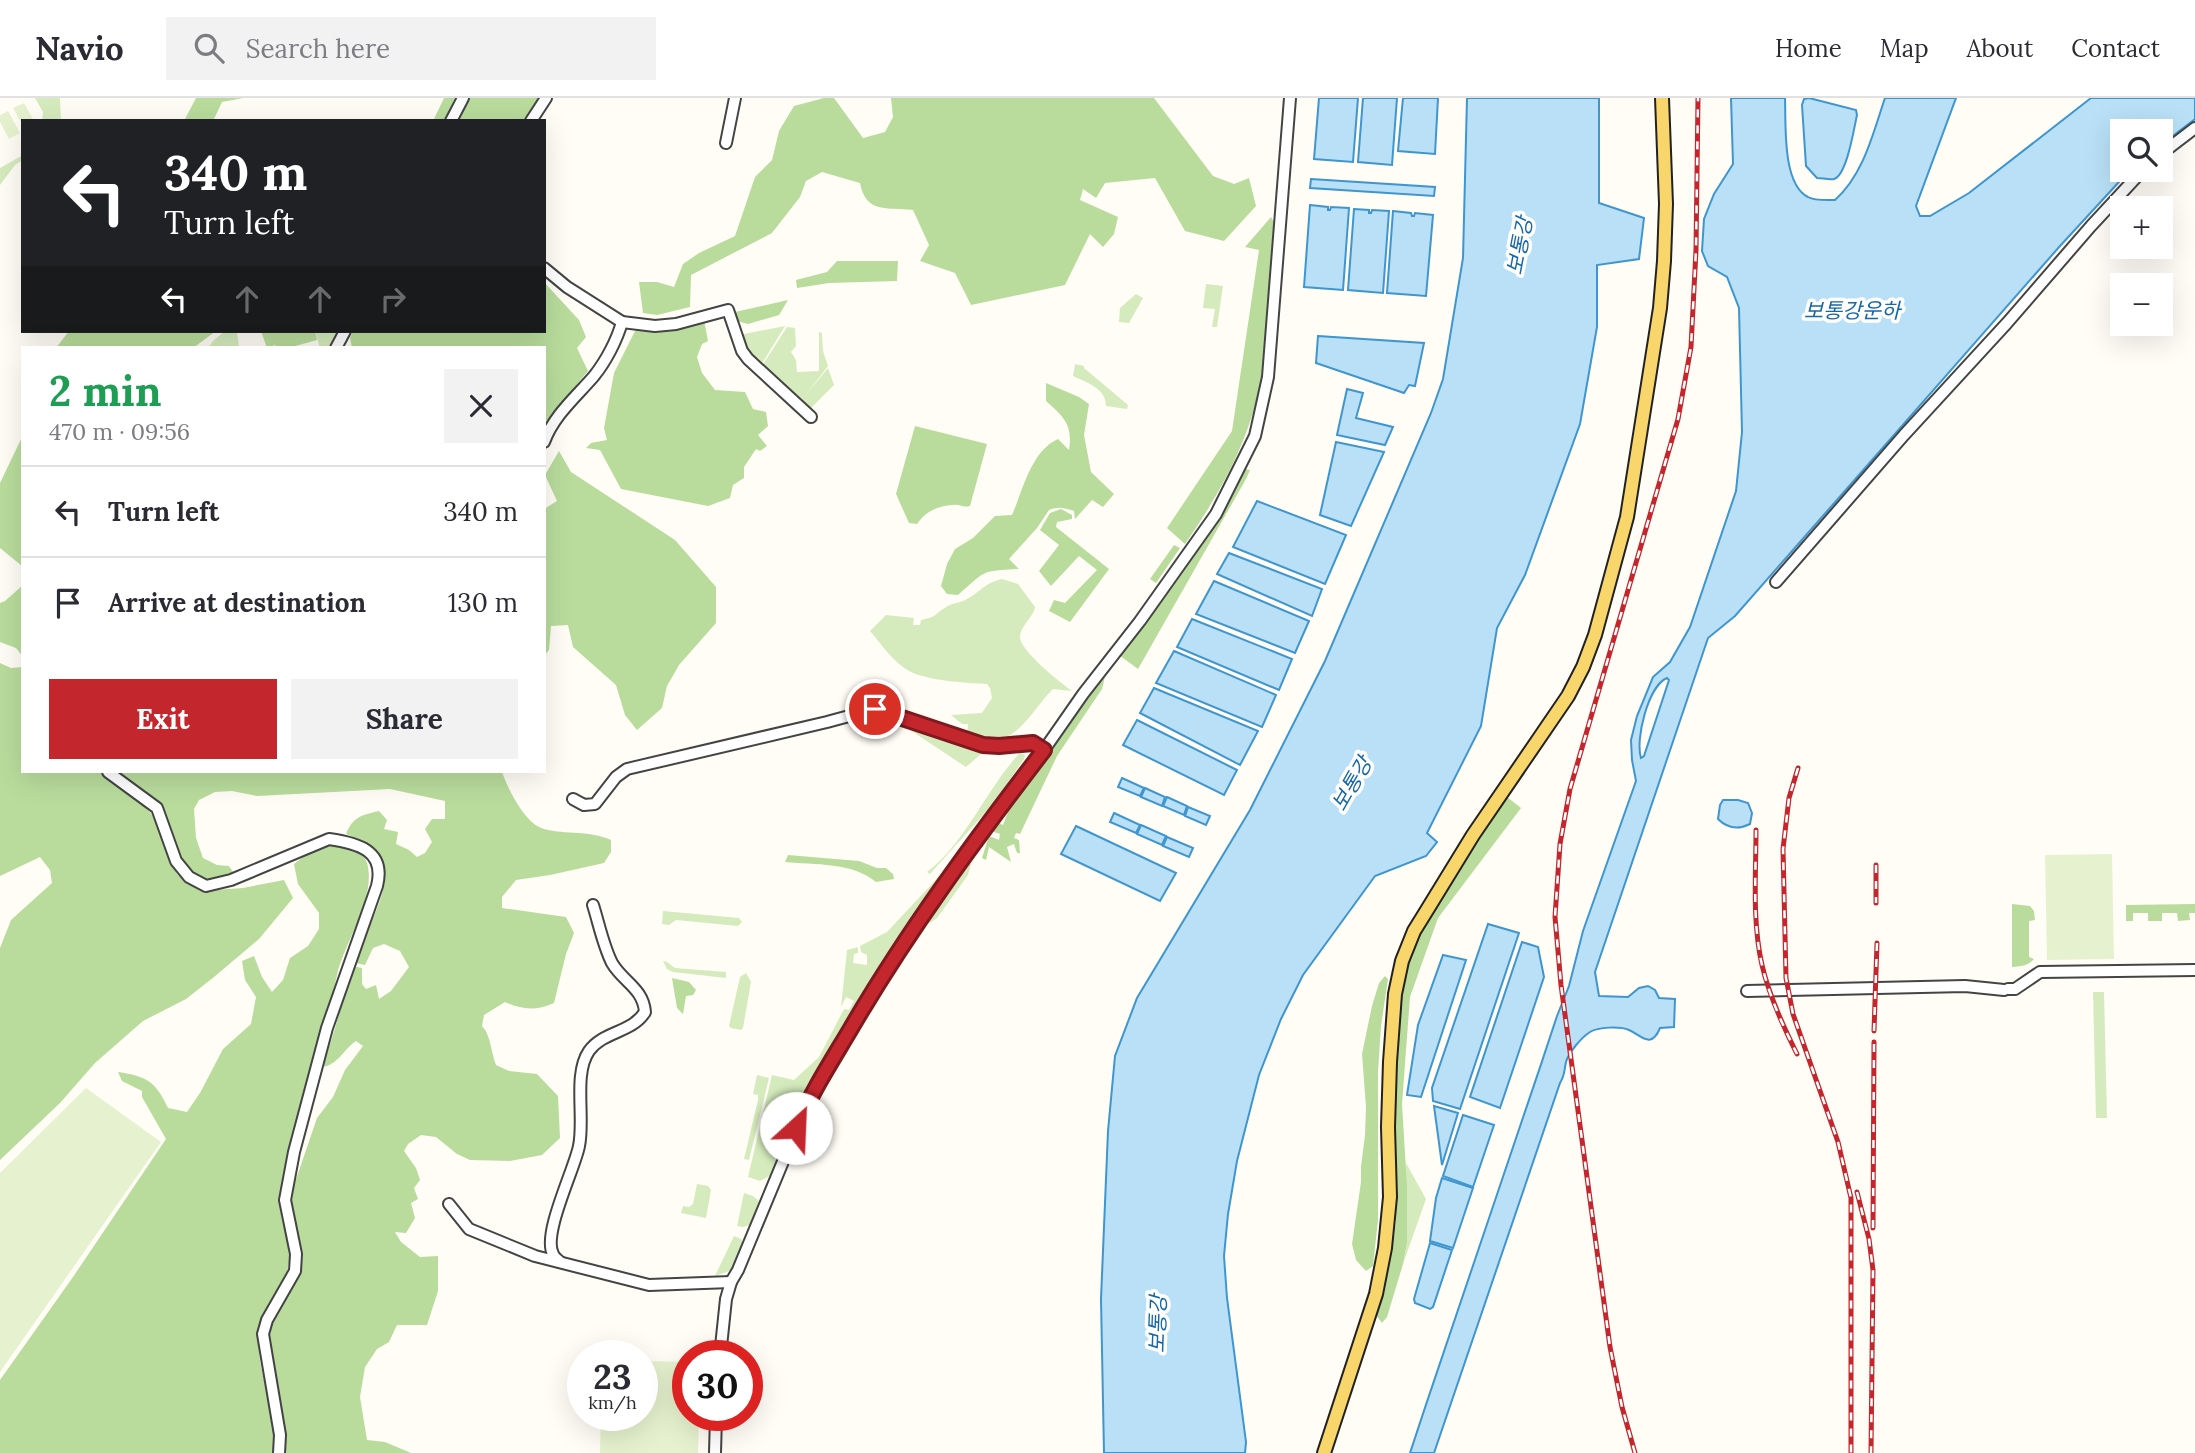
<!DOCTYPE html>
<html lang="en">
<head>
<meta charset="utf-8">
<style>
	body { margin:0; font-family:Lora,"Noto Sans KR",serif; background:#f2f2f3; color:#2b2b33; height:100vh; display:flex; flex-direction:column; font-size:26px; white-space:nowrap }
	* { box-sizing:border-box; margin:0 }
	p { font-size:23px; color:#7c7c81 }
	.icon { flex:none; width:38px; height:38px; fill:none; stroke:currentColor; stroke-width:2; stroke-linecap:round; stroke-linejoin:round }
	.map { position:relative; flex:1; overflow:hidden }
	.sheet { position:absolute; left:21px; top:248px; width:525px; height:427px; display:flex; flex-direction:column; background:#fff; border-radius:0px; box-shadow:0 7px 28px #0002 }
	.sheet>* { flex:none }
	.hud { position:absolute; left:21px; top:21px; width:525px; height:214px; border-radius:0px; box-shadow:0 7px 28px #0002; background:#202124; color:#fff; overflow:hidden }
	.buttons { position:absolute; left:2110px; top:21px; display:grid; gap:14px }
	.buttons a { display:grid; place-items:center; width:63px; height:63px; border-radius:0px; background:#fff; box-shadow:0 7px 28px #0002; font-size:35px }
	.speed { position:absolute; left:567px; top:1242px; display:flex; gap:14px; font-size:35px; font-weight:700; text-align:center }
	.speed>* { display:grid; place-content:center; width:91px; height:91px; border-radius:50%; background:#fff; box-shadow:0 7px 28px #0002; line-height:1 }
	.speed small { font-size:18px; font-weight:400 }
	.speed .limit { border:10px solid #d22; background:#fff; color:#111 }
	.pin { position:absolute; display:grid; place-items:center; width:60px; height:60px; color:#fff; margin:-30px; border:4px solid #fff; border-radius:50%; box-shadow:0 2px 7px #0007 }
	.me { position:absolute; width:77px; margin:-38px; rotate:25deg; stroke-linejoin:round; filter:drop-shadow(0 0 5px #0008) }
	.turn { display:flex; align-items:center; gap:24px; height:147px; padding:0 28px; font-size:32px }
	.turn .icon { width:91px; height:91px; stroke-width:2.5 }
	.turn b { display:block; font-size:49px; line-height:60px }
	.lanes { display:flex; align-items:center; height:66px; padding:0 28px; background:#0003; justify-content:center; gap:35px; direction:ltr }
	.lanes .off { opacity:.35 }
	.round { display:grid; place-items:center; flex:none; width:74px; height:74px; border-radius:0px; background:#f2f2f3 }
	.summary { display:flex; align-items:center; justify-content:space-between; height:119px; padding:0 28px }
	h1 { font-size:42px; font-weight:700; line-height:52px; color:#1e9e55 }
	.button { display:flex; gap:14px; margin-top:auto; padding:14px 28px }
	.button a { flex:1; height:80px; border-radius:0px; background:#c4262e; color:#fff; font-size:28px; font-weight:700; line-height:80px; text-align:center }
	.button a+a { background:#f2f2f3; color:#2b2b33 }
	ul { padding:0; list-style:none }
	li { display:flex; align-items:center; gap:21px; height:91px; padding:0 28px; border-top:2px solid #e1e1e2 }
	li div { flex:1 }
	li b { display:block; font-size:26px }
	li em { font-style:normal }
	header { display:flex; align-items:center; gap:42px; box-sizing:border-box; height:98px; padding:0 35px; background:#fff; border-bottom:2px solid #e1e1e2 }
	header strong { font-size:33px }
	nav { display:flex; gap:38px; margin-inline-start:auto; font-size:24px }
	.search { width:490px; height:63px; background:#f2f2f3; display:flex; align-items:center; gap:18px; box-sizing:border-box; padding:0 24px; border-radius:0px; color:#7c7c81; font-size:26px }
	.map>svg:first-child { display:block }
</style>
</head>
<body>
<header>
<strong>Navio</strong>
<div class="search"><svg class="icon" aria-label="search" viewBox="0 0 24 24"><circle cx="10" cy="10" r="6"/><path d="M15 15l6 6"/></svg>Search here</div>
<nav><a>Home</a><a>Map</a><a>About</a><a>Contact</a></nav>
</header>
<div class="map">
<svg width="2195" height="1355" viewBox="0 0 2195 1355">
	<rect width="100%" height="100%" fill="#fffdf5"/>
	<g fill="#d5ebbd">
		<path d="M35,0H60L61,23H42L43,14Z"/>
		<path d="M23,57V62L15,67L0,87V70Z"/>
		<path d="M1206,186L1223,188L1217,229H1212L1215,211L1203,210Z"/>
		<path d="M1136,196L1143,200L1129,225L1119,224L1120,210Z"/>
		<path d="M785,228L761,267L749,257L742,239L744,236Z"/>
		<path d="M787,229L795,230L796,248L791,254L796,262L797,274L819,273V234L822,235L823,253L828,268L805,298L828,270L834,287L810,311L762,268Z"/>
		<path d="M225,233H237L239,249L208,250L213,243Z"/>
		<path d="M315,233H342L334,250H320Z"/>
		<path d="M1075,266L1084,268V270L1128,307L1127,311L1106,308C1106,290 1087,285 1073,278Z"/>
		<path d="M1002,481L1018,486L1035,509C1033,520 1021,527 1020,538C1018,551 1061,585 1072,593L1053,591C1034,609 1020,643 989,643C982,643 974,640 967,638L968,626H962L951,617L982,615L992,600L990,590L987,586C966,585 928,583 909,573C894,565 881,546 870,533L886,517L914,520L913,527H920L921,522C939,518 933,517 946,509C951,505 961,505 967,501C982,493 984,485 1002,481Z"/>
		<path d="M877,614L969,647L981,656L966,669L904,628L878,618L828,629Z"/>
		<path d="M1020,655L1025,657L1024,661L993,706L937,768L930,776L927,774C965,746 988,688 1020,655Z"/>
		<path d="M967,763L971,766L968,777L937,820L930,825L925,821Z"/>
		<path d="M943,774L883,861L811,984L771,1077L760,1083L748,1079L772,977L794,982L819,959L844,911L849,912L854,903L846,899L841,909L847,852L858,849V855L854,856L853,865L867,867V857L861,854L860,848L887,834Z"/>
		<path d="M663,813L739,820L742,824L738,828L676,822L669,827L662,826Z"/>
		<path d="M663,863L667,864L675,870L726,874V880L673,874L667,871Z"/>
		<path d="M746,875L751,884L743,930L741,932L731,930L729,928L740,879Z"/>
		<path d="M2093,894H2104L2107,1020H2096Z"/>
		<path d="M757,977L769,980L749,1062L744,1061L758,1002V997L753,996Z"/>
		<path d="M1406,1065L1426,1101L1403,1166L1407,1145Z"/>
		<path d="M697,1086L708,1088L711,1092L706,1120L681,1115L683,1108L689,1109L693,1106Z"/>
		<path d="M744,1095L753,1098L759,1103L750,1127L743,1129L737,1128Z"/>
		<path d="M734,1138L741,1141L743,1145L732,1172L715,1178Z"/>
	</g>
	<g fill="#b9dc9c">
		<path d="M196,0H243L222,4L213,23H184Z"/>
		<path d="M444,0H455L444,23H433Z"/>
		<path d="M468,0H542L526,23H457Z"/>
		<path d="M824,0H834L863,40L885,34L893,19L891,0H1154L1213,78L1234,86L1249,80L1256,108L1224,143L1185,133L1155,80L1105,85L1096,100L1083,91L1080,102L1118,119L1114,136L1103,149L1090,136L1065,187L971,207L955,175L920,163L929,147L913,112C887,109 866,116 860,85L822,74L806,83L800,99L772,135L691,177L690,209L657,217L643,215L639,184H657L674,189L683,166L699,155L735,138L755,79L772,62L779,33L794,8Z"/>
		<path d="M1271,119L1274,124C1271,174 1271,226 1262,275C1252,339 1221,394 1185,446L1167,430L1232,333L1259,152L1245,149Z"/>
		<path d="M837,163H898L897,183L829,185L797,190L796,182L827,174Z"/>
		<path d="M544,184L579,222L586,239L577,250L588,273L544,327V250H352L350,240L353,233H544Z"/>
		<path d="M788,202L779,217L748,226L737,223L735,214Z"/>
		<path d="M704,222L708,243L702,246L697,259L702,275L715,292L745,294L753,311L766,314L768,328L758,337L767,348L760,353L756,351L744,369V380L733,387L730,400L708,408L621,391L600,352L586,350L591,345L607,342L604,330L614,275L635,233L664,232Z"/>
		<path d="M69,233H216L193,250H56Z"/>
		<path d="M261,233H315L317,242L288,250H277L275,247L267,250Z"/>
		<path d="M1046,285L1079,299L1089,306L1084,337L1091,374L1114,396L1103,409L1092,402L1075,421L1074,413C1065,410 1058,408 1049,412L1037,430L1009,461L1019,471C980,473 987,472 958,497L947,496L941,488L947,466L955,451L973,440L995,418L1012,417C1023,392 1031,353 1058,341L1069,352C1073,327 1064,319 1046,303Z"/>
		<path d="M915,328L987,346L970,408C962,410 960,406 953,407C937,408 925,414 917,426L909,425L896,396Z"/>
		<path d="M23,337V472L22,468L0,450V385Z"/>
		<path d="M559,353L571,374L675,442L716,489V525L679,567L667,588L662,610L637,632L625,617L616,587L573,549L568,527L551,528L549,552L544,558V411L557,403L545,377Z"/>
		<path d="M1245,371L1250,372L1246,381L1138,571L1119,557L1231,397Z"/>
		<path d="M1061,411L1072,417V421L1057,424L1056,429L1109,471L1070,524L1049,513L1054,502L1065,505L1097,472L1079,458L1051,488L1039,473L1059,447L1040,432L1050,415Z"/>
		<path d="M1174,447L1180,450L1156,485L1150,481Z"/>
		<path d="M23,487V559L16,550L0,544V505L5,503Z"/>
		<path d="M0,565L11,570L23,569V674H102L139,702L154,719L177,776L200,793L243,790L284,782L293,800L259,841L214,879L186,901L143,923L95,965L60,1005L0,1062V850L11,822L52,785L50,772L40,759L0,778Z"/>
		<path d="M1106,574L1102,591L1057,658L1020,736L1016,735L1014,740L1019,742L1020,755H1017L1014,746L1007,749L1011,764L989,749L986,762L982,760L989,738L999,742L1000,736L991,733L997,724L1003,727L1012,703Z"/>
		<path d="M115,674H502C508,691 525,726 544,731C567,737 589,732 611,742V754L604,765L550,777L516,782L502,799V810L566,819L574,835L566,856L554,905C536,913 522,912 505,904L484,917L482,928C491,937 491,955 496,967L509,973L537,976L558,998L560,1040L542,1057L510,1063L470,1062L457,1056L436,1039L421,1037L408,1046L404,1053L416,1070L420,1082L414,1090L418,1101L411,1105L415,1120L406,1135L395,1134L401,1144L420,1159L438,1158V1193L427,1227H397L389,1244L377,1251L365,1269L360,1299L367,1342L385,1344L411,1355H282L266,1241L272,1221L299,1172L290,1105L292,1093L317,1020L333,999L345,972L363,948L356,943C343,952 338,967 322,969C335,936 342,902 353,868L362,870V886L366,891L376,887L379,901L391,893L409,869L400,853L384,846L373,850L365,867L355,865L357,855C376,809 413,761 346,736C353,719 361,717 379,713L387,722L384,731L398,734L396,746L409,752L417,759L425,755L432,744L425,731L432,721H445V703L390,691L257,698L232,693L215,694L199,702L194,711L196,740L203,760L217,767L229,768L233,774C222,782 210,782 197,781L179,761L162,713Z"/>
		<path d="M1507,699L1521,710L1438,820L1410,899L1402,1006L1407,1088V1145L1403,1166L1387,1219L1382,1225L1376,1217C1386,1185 1393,1154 1396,1121L1395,964L1400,893L1408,862L1418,834L1476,742Z"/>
		<path d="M335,747L359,752C361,756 366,761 367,765C377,799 344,845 337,877C325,934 304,989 291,1046C287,1063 282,1081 280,1099C278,1125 296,1151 286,1177C279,1197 261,1212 259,1234C255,1275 279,1313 274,1355H0V1282L73,1179L166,1041L142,999V993L122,983L118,974C147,978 156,984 168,1010L187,1014L200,995L223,951L251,926L256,899L245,882L242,863L254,858L262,879L272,894L283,882L290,860L308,848L319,831V815L298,786L294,766L311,753Z"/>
		<path d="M788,757L859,763L877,770H886L893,776L894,781L876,784C852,764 815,767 785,764Z"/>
		<path d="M2012,806L2030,808L2034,813L2035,822L2029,823V859L2034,861C2028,868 2022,868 2012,869Z"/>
		<path d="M2195,806V815H2189L2190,822L2178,823L2177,815H2162V823H2148V815H2133V823H2126V807Z"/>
		<path d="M1385,878L1388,881L1381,928L1378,973V1122L1373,1168L1366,1173L1356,1162L1352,1146L1361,1084V1069L1365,1037L1366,1009L1362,956L1372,908L1379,885Z"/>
		<path d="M672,880L689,884L696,892L693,897L686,898L683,916L677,910Z"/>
	</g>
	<g fill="#e6f2cf">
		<path d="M24,5L34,23H23V28L13,10Z"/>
		<path d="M8,13L20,35L9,41L0,24V17Z"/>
		<path d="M2112,756L2114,861L2047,862L2045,757Z"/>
		<path d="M86,990L161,1044L0,1274V1075Z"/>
		<path d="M642,1263L688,1264V1318H699L698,1355H600L601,1318H642Z"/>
	</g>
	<g fill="#b9e0f7" stroke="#3f96cf" stroke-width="2" fill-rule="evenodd">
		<path d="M1319,0H1358L1353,64L1314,61Z"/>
		<path d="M1363,0H1397L1392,67L1358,64Z"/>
		<path d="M1403,0H1438L1435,56L1398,53Z"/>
		<path d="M1467,0H1599V105L1644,120L1639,161L1597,167V229L1580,326L1525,477L1497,530L1481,628L1427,735L1437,744L1426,758L1375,778L1303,877L1281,921L1259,977L1237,1063L1228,1116L1224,1158L1227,1200L1246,1344L1245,1355H1104L1101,1201L1108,1033L1115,958L1137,900L1250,712L1325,563L1431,315L1443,281L1463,160Z"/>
		<path d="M1731,0H1785C1786,26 1782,86 1808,99C1815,103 1827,102 1835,102C1864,76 1873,35 1885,0H1956L1916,108L1920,118H1930L1969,95L2091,0H2195V21L2161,47V33H2123V72H2130L2060,148L1735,518L1708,540L1595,874L1599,898L1628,899L1639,890L1648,888L1655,892L1659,900L1675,901L1674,929L1660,930C1651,952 1641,937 1629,932C1620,928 1598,929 1590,934C1582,939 1568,955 1566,964C1564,973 1565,977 1560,985L1434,1355H1410C1458,1209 1509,1064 1557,918L1569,888L1583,833L1636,683L1632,662L1631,642L1637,618L1653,579L1670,564L1690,529L1736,393L1742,334L1739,210L1727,179L1708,168L1702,153L1704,121L1714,96L1733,66ZM1667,580L1669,582L1644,658L1641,660C1635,642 1648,588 1667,580Z"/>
		<path d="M1809,0L1856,12L1857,17C1854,30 1847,77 1834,81C1829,82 1822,80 1817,80L1806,68L1802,7L1804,1Z"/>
		<path d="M1311,81L1435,89L1434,98L1310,90Z"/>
		<path d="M1310,107L1328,109V112H1330L1331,109L1349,110L1343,192L1304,189Z"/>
		<path d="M1354,111L1369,112V115H1371L1372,112L1389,113L1383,195L1348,192Z"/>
		<path d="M1393,113L1411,115L1412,118H1414L1415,115L1433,117L1426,198L1387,195Z"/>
		<path d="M1318,238L1424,245L1415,288L1409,287L1404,295L1316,265Z"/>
		<path d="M1347,291L1363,295L1356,320L1393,329L1385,347L1337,337Z"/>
		<path d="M1336,344L1384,354L1351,428L1320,417Z"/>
		<path d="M1257,403L1346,437L1325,486L1233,449Z"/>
		<path d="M1229,455L1322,491L1312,518L1217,476Z"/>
		<path d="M1214,483L1309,523L1295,555L1196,516Z"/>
		<path d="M1192,521L1292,561L1279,592L1177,549Z"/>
		<path d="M1174,553L1276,597L1262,629L1156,585Z"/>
		<path d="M1154,590L1258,633L1240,667L1140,615Z"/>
		<path d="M1137,622L1237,672L1224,697L1123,647Z"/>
		<path d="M1122,680L1144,690L1140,698L1118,689Z"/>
		<path d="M1145,690L1165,699L1162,708L1141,699Z"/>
		<path d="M1167,699L1187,708L1184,717L1163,708Z"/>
		<path d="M1723,702H1738L1748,705L1752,715L1750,726C1738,732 1728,731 1718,721L1720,707Z"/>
		<path d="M1188,709L1210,718L1206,727L1185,718Z"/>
		<path d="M1114,715L1140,727L1136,735L1110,724Z"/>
		<path d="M1141,727L1166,738L1162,747L1137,736Z"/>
		<path d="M1076,728L1176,775L1160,803L1061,756Z"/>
		<path d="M1167,739L1193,750L1189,759L1163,748Z"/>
		<path d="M1488,826L1519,835L1460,1011L1433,1003L1432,990Z"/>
		<path d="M1522,844L1538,849L1544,879L1500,1010L1470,999Z"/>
		<path d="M1443,857L1466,862L1421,999L1407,997L1418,927Z"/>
		<path d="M1434,1008L1458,1015L1442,1067Z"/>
		<path d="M1463,1017L1494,1027L1473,1089L1443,1078Z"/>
		<path d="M1442,1080L1473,1090L1453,1150L1430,1143L1436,1100Z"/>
		<path d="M1430,1145L1452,1152L1433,1209L1430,1211L1415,1205L1414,1201Z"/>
	</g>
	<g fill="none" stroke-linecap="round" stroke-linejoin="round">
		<defs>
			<g id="minor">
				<path d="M451,23L463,0"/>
				<path d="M531,23L546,0"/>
				<path d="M726,45L735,0"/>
				<path d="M2161,56L2195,30"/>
				<path d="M544,170L567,189L622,224C617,242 606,263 594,278C576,299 554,317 544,344"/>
				<path d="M622,224L655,228L676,226L728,212L742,253L748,261L811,319"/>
				<path d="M336,250L345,233"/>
				<path d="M1776,484L1904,337L2007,225L2091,128L2143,72"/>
				<path d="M108,674L157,710L176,763L189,779L206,788L231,782L329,741C357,745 386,752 377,788L327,930L294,1054L285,1102L296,1156L295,1173L267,1222L263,1236L280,1337L279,1355"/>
				<path d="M573,701L584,707L595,706L616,679L627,671L827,624L875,611L983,647L999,648L1033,645L1044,652"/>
				<path d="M2008,891H2015L2040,874L2195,872"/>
				<path d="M1747,893L1965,888L2004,892"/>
				<path d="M449,1106L469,1131L535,1158L649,1187L731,1184"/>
				<path d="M560,1164C557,1161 554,1159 553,1156C542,1136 575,1070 579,1048C585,1020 573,976 589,953C603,933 632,935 645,914C643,890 623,884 612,865C603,847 599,826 593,807"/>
				<path d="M720,1258L726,1201L731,1184L738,1172L806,1008L879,881L981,735L1044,652L1083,596L1140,523L1216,416L1255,338L1268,279L1290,0"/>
				<path d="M715,1355L716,1318"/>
			</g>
			<path id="major" d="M1324,1355L1376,1196L1385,1150L1390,1099L1388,1029L1390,964L1395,896L1402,863L1414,833L1427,812L1473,737L1568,598L1583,569L1595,537L1627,419L1660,210L1664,163L1666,106L1662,0"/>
		</defs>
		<use href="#minor" stroke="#444" stroke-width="14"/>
		<use href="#major" stroke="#222" stroke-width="16"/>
		<use href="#minor" stroke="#fff" stroke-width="10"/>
		<use href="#major" stroke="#f9d66b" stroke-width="12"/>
		<defs>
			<g id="rail">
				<path d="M1798,670L1789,700L1783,751L1786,880L1793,916L1838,1044L1851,1100V1355"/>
				<path d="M1756,732C1756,776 1752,823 1762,867C1769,898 1783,928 1797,956"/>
				<path d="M1876,767V805"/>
				<path d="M1874,933L1877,845"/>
				<path d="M1857,1094L1869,1141L1873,1172L1871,1355"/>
				<path d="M1873,1130L1874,944"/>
				<path d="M1635,1355L1622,1309L1610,1249L1561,887L1555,819L1560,746L1570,691L1678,321L1691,249L1696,152L1698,0"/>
			</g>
		</defs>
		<use href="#rail" stroke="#c4262e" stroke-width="5"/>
		<use href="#rail" stroke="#fff" stroke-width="2.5" stroke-dasharray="8" stroke-linecap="butt"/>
	</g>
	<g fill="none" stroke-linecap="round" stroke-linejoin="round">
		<defs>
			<path id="route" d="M796,1030C811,995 831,964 850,932C907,834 975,742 1044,652L1033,645L999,648L983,647L875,611"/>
		</defs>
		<use href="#route" stroke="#7f191e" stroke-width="18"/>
		<use href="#route" stroke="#c4262e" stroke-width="12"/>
	</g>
	<g text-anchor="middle" stroke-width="7" stroke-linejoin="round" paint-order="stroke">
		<g font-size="21" font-style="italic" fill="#1768a6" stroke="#fff">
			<text transform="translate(1520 148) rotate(-79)" y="7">보통강</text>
			<text x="1852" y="220">보통강운하</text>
			<text transform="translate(1352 686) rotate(-60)" y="7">보통강</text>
			<text transform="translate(1158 1226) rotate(-88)" y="7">보통강</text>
		</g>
	</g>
</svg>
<div class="buttons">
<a><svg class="icon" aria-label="search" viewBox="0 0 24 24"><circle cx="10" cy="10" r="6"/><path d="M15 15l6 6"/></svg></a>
<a>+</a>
<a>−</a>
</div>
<div class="speed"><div>23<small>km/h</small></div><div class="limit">30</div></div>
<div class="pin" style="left:875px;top:611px;background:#d93025"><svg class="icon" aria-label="arrive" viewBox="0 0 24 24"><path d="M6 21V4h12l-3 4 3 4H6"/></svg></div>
<svg class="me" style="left:796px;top:1030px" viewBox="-20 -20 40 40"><circle r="19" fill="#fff"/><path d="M0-13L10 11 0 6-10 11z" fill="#c4262e"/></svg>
<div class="hud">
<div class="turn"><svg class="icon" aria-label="left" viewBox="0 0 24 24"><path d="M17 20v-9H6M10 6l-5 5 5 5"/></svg><div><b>340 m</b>Turn left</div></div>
<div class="lanes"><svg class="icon" aria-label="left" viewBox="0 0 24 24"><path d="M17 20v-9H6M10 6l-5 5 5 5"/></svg><svg class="icon off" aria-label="ahead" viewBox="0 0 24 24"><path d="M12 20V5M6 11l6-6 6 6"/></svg><svg class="icon off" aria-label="ahead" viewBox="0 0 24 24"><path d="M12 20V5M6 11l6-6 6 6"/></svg><svg class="icon off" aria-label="right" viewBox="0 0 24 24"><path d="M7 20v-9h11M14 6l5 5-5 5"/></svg></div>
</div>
<section class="sheet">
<div class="summary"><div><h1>2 min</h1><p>470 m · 09:56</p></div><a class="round"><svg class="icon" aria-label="close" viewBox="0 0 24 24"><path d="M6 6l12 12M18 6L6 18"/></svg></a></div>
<ul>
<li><svg class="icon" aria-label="left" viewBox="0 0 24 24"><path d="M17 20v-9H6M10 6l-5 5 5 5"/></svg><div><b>Turn left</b></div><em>340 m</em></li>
<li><svg class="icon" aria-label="arrive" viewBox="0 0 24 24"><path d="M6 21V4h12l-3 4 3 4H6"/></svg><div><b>Arrive at destination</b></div><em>130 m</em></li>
</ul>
<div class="button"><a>Exit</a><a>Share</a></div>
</section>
</div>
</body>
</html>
